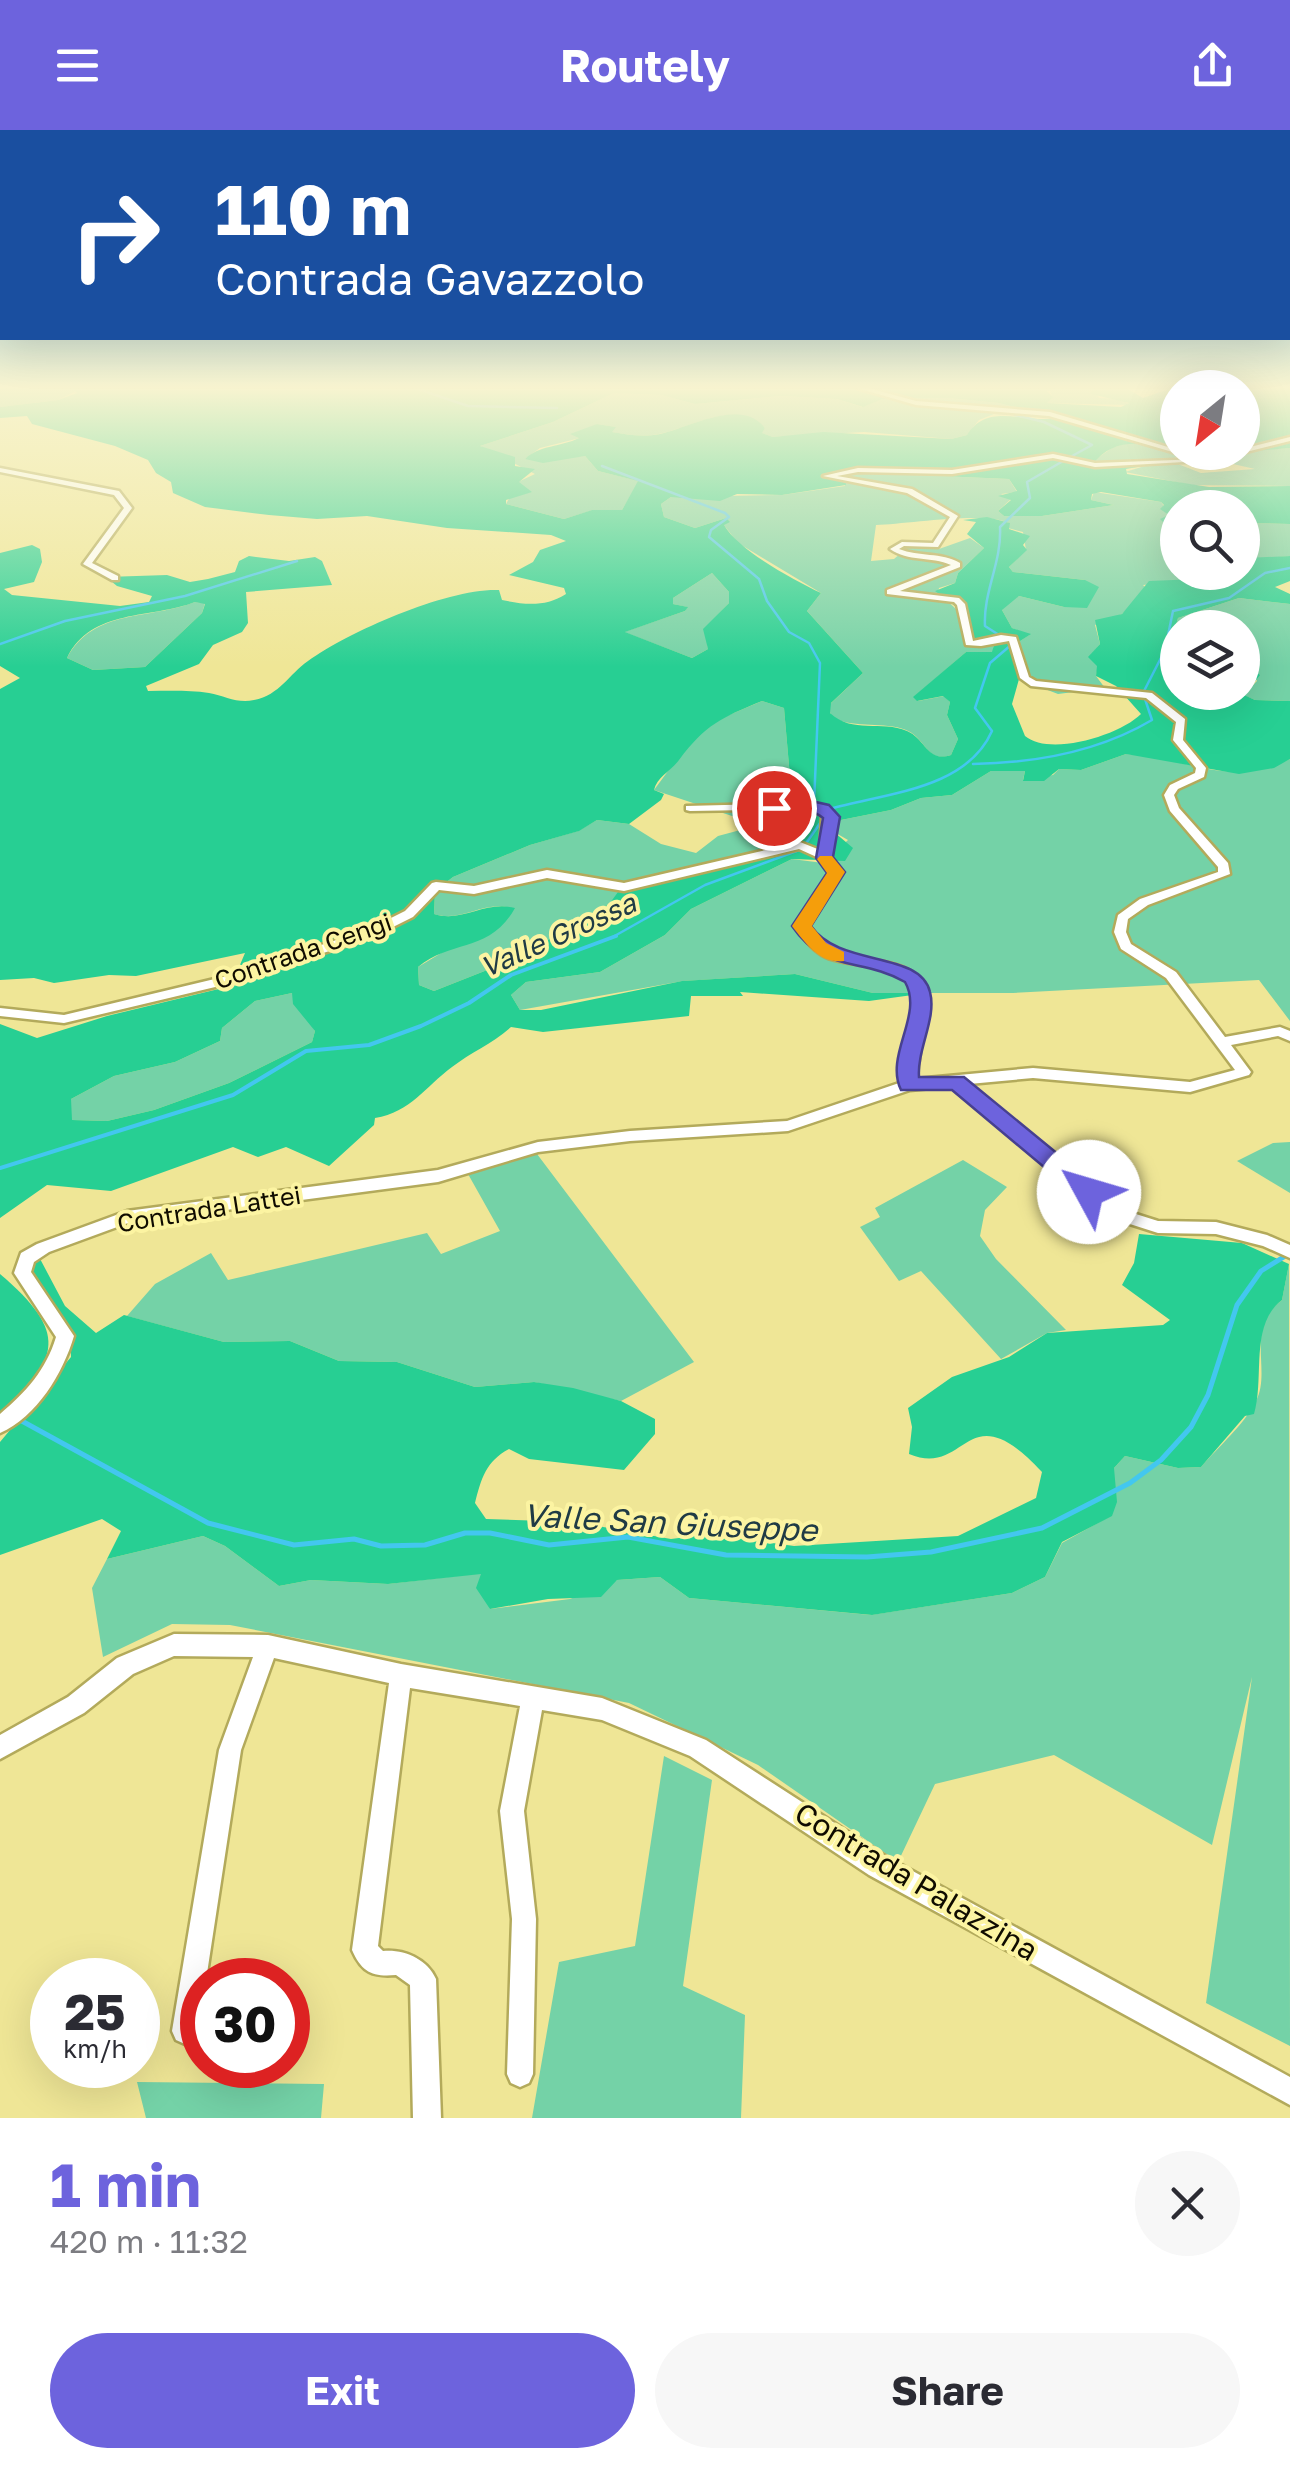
<!DOCTYPE html>
<html lang="en">
<head>
<meta charset="utf-8">
<style>
	body { margin:0; font-family:"Golos Text",sans-serif; background:#f7f7f7; color:#2b2b33; height:100vh; display:flex; flex-direction:column; font-size:38px; white-space:nowrap }
	* { box-sizing:border-box; margin:0 }
	p { font-size:32px; color:#7c7c81 }
	.icon { flex:none; width:55px; height:55px; fill:none; stroke:currentColor; stroke-width:2; stroke-linecap:round; stroke-linejoin:round }
	.map { position:relative; height:1988px; overflow:hidden }
	.details { display:flex; flex-direction:column; background:#fff; flex:1 }
	.details>* { flex:none }
	.top-card { position:absolute; left:0px; top:0px; width:1290px; height:210px; box-shadow:0 10px 40px #0002; background:#1a4fa0; color:#fff; overflow:hidden }
	.needle { width:65px; rotate:210deg }
	.tools { position:absolute; left:1160px; top:240px; display:grid; gap:20px }
	.tools a { display:grid; place-items:center; width:100px; height:100px; border-radius:50%; background:#fff; box-shadow:0 10px 40px #0002; font-size:50px }
	.speed { position:absolute; left:30px; top:1828px; display:flex; gap:20px; font-size:50px; font-weight:700; text-align:center }
	.speed>* { display:grid; place-content:center; width:130px; height:130px; border-radius:50%; background:#fff; box-shadow:0 10px 40px #0002; line-height:1 }
	.speed small { font-size:25px; font-weight:400 }
	.speed .limit { border:15px solid #d22; background:#fff; color:#111 }
	.pin { position:absolute; display:grid; place-items:center; width:85px; height:85px; color:#fff; margin:-42px; border:5px solid #fff; border-radius:50%; box-shadow:0 2px 10px #0007 }
	.me { position:absolute; width:110px; margin:-55px; rotate:309deg; stroke-linejoin:round; filter:drop-shadow(0 0 8px #0008) }
	.turn { display:flex; align-items:center; gap:35px; height:210px; padding:0 50px; font-size:45px }
	.turn .icon { width:130px; height:130px; stroke-width:2.5 }
	.turn b { display:block; font-size:70px; line-height:85px }
	.round { display:grid; place-items:center; flex:none; width:105px; height:105px; border-radius:52px; background:#f7f7f7 }
	.headline { display:flex; align-items:center; justify-content:space-between; height:170px; padding:0 50px }
	h1 { font-size:60px; font-weight:700; line-height:75px; color:#6d63dd }
	.action { display:flex; gap:20px; margin-top:auto; padding:20px 50px }
	.action a { flex:1; height:115px; border-radius:60px; background:#6d63dd; color:#fff; font-size:40px; font-weight:700; line-height:115px; text-align:center }
	.action a+a { background:#f7f7f7; color:#2b2b33 }
	header { display:flex; justify-content:space-between; align-items:center; height:130px; padding:0 50px; background:#6d63dd; color:#fff; font-size:45px; font-weight:700 }
	.map>svg:first-child { display:block }
</style>
</head>
<body>
<header><svg class="icon" aria-label="menu" viewBox="0 0 24 24"><path d="M4 6h16M4 12h16M4 18h16"/></svg>Routely<svg class="icon" aria-label="share" viewBox="0 0 24 24"><path d="M12 15V3M7 8l5-5 5 5M5 13v7h14v-7"/></svg></header>
<div class="map">
<svg width="1290" height="1988" viewBox="0 0 1290 1988">
	<rect width="100%" height="100%" fill="#efe696"/>
	<g fill="#74d2a7">
		<path d="M0,258H72L78,260L58,270L0,277Z"/>
		<path d="M1092,258L1099,268L1121,269L1130,275L1046,273L1052,266L1049,259Z"/>
		<path d="M614,263L661,265L695,274L781,266L837,269L862,277L883,269L948,268L999,273L1058,288L994,284L979,290L967,305L951,309L864,302L773,307L761,303L765,298C737,268 693,297 659,304C643,307 628,305 611,302L615,297L597,294L580,308L540,318L525,329L585,326L598,341L639,351L622,380H593L564,389L506,374L518,352L535,344L480,316L553,292Z"/>
		<path d="M1136,310L1182,323L1170,331L1201,343L1255,339L1189,324L1290,318V356L1191,355L1125,342L1148,335L1090,333L1112,318Z"/>
		<path d="M878,336L939,346L1009,349L1017,362L1001,364L1011,369L998,381L1004,386H1042L1114,375L1091,370L1094,362L1161,372L1170,385L1161,390L1177,392L1178,442L1226,443L1222,448L1143,455L1147,459L1122,484L1095,495L1100,514L1089,527L1098,536L1096,546L1105,558L1058,564L1019,549L1017,513L1029,505L1012,498L1002,480L1005,473L1019,466L1064,477L1085,450L1013,442L1009,437L1026,420L1023,402L1008,398L1009,393C984,381 907,394 876,395L871,431L894,429L908,417L939,419L970,408L984,418L958,443L955,453L939,458L937,466C962,476 970,504 994,514L993,522H966L914,567L918,571L944,566L950,572L947,585L958,609L951,625C927,634 926,608 906,600C883,591 857,599 833,588L827,577L863,543L807,481L821,463L738,413L723,394L726,388L695,398L664,387L661,374L671,367L782,365L845,356V347Z"/>
		<path d="M1243,393L1290,394V426L1243,430Z"/>
		<path d="M712,443L729,462V473L706,497L708,519L692,528L624,502L685,481L687,477L673,474V468Z"/>
		<path d="M1239,468L1290,474V571L1255,570L1243,565L1257,551L1252,539L1243,535L1242,498H1178L1177,509L1173,506L1178,488Z"/>
		<path d="M195,472L205,473L202,483L145,537L93,540L67,528C94,478 150,490 195,472Z"/>
		<path d="M762,571L784,578L790,647L785,665L794,698L790,712L776,721L745,723L685,743L610,773L583,790L564,794L538,820L434,861L419,855L418,837L514,779C486,768 463,793 434,784L435,761L453,747L530,715L578,701L597,690L629,694L661,714L696,723L718,706L759,695L654,660L694,606L715,591Z"/>
		<path d="M1126,624C1187,627 1229,659 1290,629V891L1259,850L1013,863H873L795,844L683,851L520,880L511,865L526,852L600,842L665,805L691,779L792,729L823,733L848,710L834,702L841,690L891,680L921,668L952,665L991,641H1025L1023,650L1053,645L1059,639L1081,640Z"/>
		<path d="M292,863L315,901L312,912L229,953L154,980L107,991L71,990V969L114,946L175,932L220,911L222,898L255,871Z"/>
		<path d="M1290,1012V1063L1237,1031L1273,1013Z"/>
		<path d="M537,1024L694,1232L621,1271L534,1252L475,1257L397,1232L339,1231L290,1211L224,1212L127,1186L155,1154L211,1123L228,1150L427,1103L441,1124L500,1101L468,1044Z"/>
		<path d="M963,1030L1007,1057L985,1080L980,1106L996,1129L1066,1200L1047,1203L1001,1229L921,1141L899,1151L860,1097L880,1087L875,1078Z"/>
		<path d="M1289,1134L1290,1916L1206,1873L1252,1547L1212,1715L1054,1625L935,1654L898,1732L758,1635L629,1573L230,1495L172,1494L103,1527L92,1458L107,1429L203,1406L225,1416L279,1456L311,1450L388,1454L482,1443L490,1479L570,1469L617,1450L660,1447L689,1468L871,1485L1012,1463L1045,1447L1062,1413L1112,1385L1114,1338L1125,1326L1178,1338L1201,1337C1218,1317 1244,1295 1256,1271C1272,1240 1244,1199 1282,1170Z"/>
		<path d="M664,1626L712,1650L683,1856L745,1885L741,1988H532L559,1832L635,1816Z"/>
		<path d="M137,1952L324,1954L321,1988H146Z"/>
	</g>
	<g fill="#27cf93" fill-rule="evenodd">
		<path d="M72,258H1059L1047,261L1053,267L1047,273L1121,277L1129,273L1091,264L1092,258H1126L1143,268L1172,258L1171,267L1177,273V322C1145,312 1114,306 1092,335L1112,336L1134,329L1149,335L1126,339L1127,344L1209,357L1290,356V394L1243,393L1242,378H1178L1177,392H1163L1160,389L1169,385L1160,379L1164,375L1161,372L1101,362L1092,364L1091,370L1114,375L1042,386H1004L998,381L1011,370L998,366L1017,361L1009,349L939,346L878,336L845,347L846,355L782,365L737,364L720,371L671,367L661,374L664,387L695,398L726,388L730,392L724,395C739,421 794,450 821,463L807,481L863,543L831,573L830,583C852,604 882,590 907,601C926,609 927,633 951,625L958,609L947,585L950,572L943,566L917,571L913,567L966,522H992L994,515L972,508L959,479L935,461L955,453L958,443L984,418L967,404L976,392L963,390L987,387L1010,393L1009,399L1030,406L1023,415L1027,420L1009,437L1013,442L1085,450L1099,457L1087,478L1064,477L1019,466L1002,480L1012,498L1031,504L1017,513L1021,542L1012,574L1025,606C1050,627 1120,605 1141,584L1116,556L1096,546L1097,536L1088,527L1100,514L1095,490L1122,484L1149,451L1222,448L1226,443L1242,442L1246,428L1290,426V451L1275,457L1290,464V474L1239,468L1178,488L1173,506L1177,509L1178,562H1242L1243,535L1260,545L1244,565L1255,570L1290,571V629L1274,638L1239,644L1126,624L1081,640L1059,639L1044,651H1023L1025,641H991L952,665L921,668L891,680L841,690L834,702L853,718L845,731L792,729L691,779L665,805L600,842L526,852L511,865L520,880H541L682,851L795,844L873,863H927L869,871L740,862L743,866H691L689,886L543,902L511,897C492,914 471,922 452,937C425,957 411,982 375,988L374,995L329,1036L286,1017L258,1027L233,1017L111,1061L47,1055L0,1088V894L37,908L107,886L231,856L245,823L136,846L109,845L54,853L34,848L0,850V559L20,548L0,536V423L32,415L40,419L42,432L34,452L4,459L12,465L120,476L149,472L152,466L117,456L106,447L167,445L190,452L208,449L235,442L239,431L249,426L289,431L315,427L322,431L332,455L246,462L248,493L242,502L213,515L199,534L146,556L148,561C168,561 189,560 209,563C225,566 238,574 254,570C280,565 289,544 308,531C350,501 448,458 499,460L502,470C525,475 546,477 566,464L564,458L509,445L533,432L540,420L566,411L551,405L447,398L367,386L317,389L269,385L205,377L173,363L171,352L156,343L148,330L115,316L32,294L27,286L0,288V277L58,270L77,263ZM614,263L661,265L695,274L781,266L837,269L863,277L883,269L948,268L999,273L1057,288C1024,294 988,271 967,305L951,309L823,302L773,307L762,303L765,298C741,267 691,297 660,304C643,307 628,305 612,302L616,297L597,294L570,304L579,308C561,317 539,315 525,329L543,333L585,326L598,341L638,351L622,380H592L564,389L506,374V370L532,362L519,352L535,339L515,336V327L480,316L553,292ZM712,443L729,462V473L703,499L708,519L692,528L625,502L685,481L688,477L673,474V468ZM195,472L205,474L202,483L145,537L93,540L67,528C91,478 152,489 195,472ZM762,571L784,578L790,647L785,665L794,698L790,712L776,721L745,723L618,762L610,773L583,790L564,794L538,820L434,861L419,855L418,837C452,809 490,823 515,778C485,770 463,793 434,784L435,761L453,747L530,715L579,701L597,690L629,694L661,670L664,664L654,660C657,647 671,641 679,630C706,594 721,588 762,571ZM292,863L293,874L315,901L312,912L229,953L154,980L107,991L72,990L71,969L114,946L175,932L220,911L222,898L255,871Z"/>
		<path d="M1243,258H1290V318L1243,322V274L1253,271Z"/>
		<path d="M1139,1104L1242,1113L1289,1134L1282,1170C1249,1195 1265,1248 1254,1284L1245,1286L1201,1337L1178,1338L1125,1326L1114,1338L1117,1372L1112,1386L1062,1412L1045,1447L1012,1463L872,1485L689,1468L660,1447L617,1450L601,1467L548,1469L490,1479L476,1458L481,1444L388,1454L311,1450L279,1456L225,1416L203,1406L107,1429L121,1401L102,1389L0,1425V1312L71,1227L70,1200L30,1138L38,1125L65,1176L96,1203L124,1185L224,1212L290,1211L339,1231L397,1232L475,1257L534,1252L573,1258L621,1271L655,1289V1304L624,1340L529,1329L509,1319C486,1331 481,1349 475,1373L486,1389L575,1392L671,1409L710,1404L794,1416L958,1406L1036,1368L1042,1342C965,1259 968,1349 909,1324L912,1297L908,1278L952,1247L1009,1227L1047,1203L1163,1195L1170,1190L1122,1155L1134,1133Z"/>
		<path d="M0,1144C68,1202 61,1228 0,1285Z"/>
	</g>
	<g fill="none" stroke-linecap="round" stroke-linejoin="round">
		<g stroke="#43c7ef" stroke-width="2.5">
			<path d="M415,258L468,276L557,278"/>
			<path d="M1015,285L1044,292L1092,315L1072,326"/>
			<path d="M602,336L725,383L729,387L711,400L709,407L759,449L767,471L789,502L809,513L820,533L814,673"/>
			<path d="M999,505L985,496C983,462 1002,432 1000,397L1030,368L1027,352L1070,327"/>
			<path d="M0,514L65,491L185,466L297,431"/>
			<path d="M1143,563L1165,520L1173,481L1229,468L1265,443L1290,438"/>
			<path d="M973,634C1035,633 1098,622 1152,590L1144,566"/>
			<path d="M611,808L705,755L802,719L830,679C885,663 966,660 992,601L975,578L990,533L1011,515L1005,509"/>
		</g>
		<path stroke="#43c7ef" stroke-width="4" d="M0,1038L233,965L306,921L369,915L421,896L469,873L511,845L616,806"/>
		<path stroke="#43c7ef" stroke-width="5" d="M20,1290L208,1393L294,1415L354,1409L381,1416L425,1415L465,1403H490L549,1415L628,1407L726,1425L867,1427L931,1422L1042,1398L1130,1353L1161,1330L1191,1297L1208,1265L1237,1175L1261,1141L1290,1123"/>
		<defs>
			<g id="minor">
				<path d="M857,258H868L916,271L1050,282L1178,320V322H1192L1220,330L1095,337L1053,328L952,344L858,342L837,346L912,359L958,386L938,417L904,416L899,419C919,427 941,422 960,433V437L900,461L959,468L965,474L973,511L1001,505L1016,507L1029,547L1036,551L1152,563L1185,589L1183,610L1206,638L1204,647L1178,659L1174,665L1179,678L1228,733L1230,744L1148,775L1128,789L1126,802L1131,814L1176,842L1225,907L1280,897L1290,901V911L1278,906L1231,915L1251,942L1249,945L1190,962L1033,948L969,954L1120,1079L1158,1091L1216,1092L1267,1105L1290,1115V1128L1263,1116L1216,1104L1158,1103L1108,1087L952,956L910,960L788,1001L630,1011L538,1022L438,1052L128,1093L49,1122L34,1132L31,1142L74,1206C63,1243 37,1287 0,1303V1284C26,1262 46,1240 56,1207L14,1143L21,1123L37,1114L127,1081L438,1040L538,1012L630,1001L787,991L902,952C902,924 916,896 914,868C910,829 847,840 822,825C810,818 803,807 796,796L830,742L821,729L799,719L624,761L547,748L474,764L439,760L413,787L375,806L232,853L64,893L0,886V878L64,885L223,847L367,800L405,781L432,753L436,752L474,756L547,740L624,753L800,712L820,720L822,685L806,679L690,681L686,680V676L807,673L832,681L831,727L842,742L808,796C816,807 825,817 838,822C870,835 923,825 928,871L916,949L1033,938L1190,952L1235,940L1166,848L1121,819L1114,802L1118,785L1140,769L1218,742V737L1170,681L1164,665L1170,655L1195,643L1196,638L1173,610L1176,592L1146,568L1031,556L1020,548L1009,511L981,516L966,515L957,475L954,472L887,464V460L951,435C931,426 908,432 890,419L902,412L933,413L950,387L907,363L823,346L858,338L952,340L1053,324L1095,333L1202,329L1176,323L1049,286L916,275Z"/>
				<path d="M1290,307V311L1242,323L1240,322H1242V319Z"/>
				<path d="M0,338L119,361L132,378L92,433L118,446V450H112L83,434L124,378L114,365L0,342Z"/>
				<path d="M174,1504L268,1505L401,1534L602,1568L706,1610L887,1727L1290,1947V1975L869,1745L690,1626L602,1590L542,1580L524,1681L536,1789L533,1944L529,1953L520,1957L511,1953L507,1944L512,1789L500,1681L520,1576L410,1558L378,1816L383,1821C404,1819 427,1829 436,1849L441,1988H413L410,1855L396,1845C373,1847 362,1843 352,1820L389,1553L274,1528L241,1620L206,1850H202C202,1870 202,1891 194,1910L185,1914L176,1910L172,1901L219,1620L253,1527L174,1526L133,1544L84,1583L0,1629V1605L68,1567L117,1528Z"/>
			</g>
		</defs>
		<use href="#minor" stroke="#b3aa5b" stroke-width="5"/>
		<use href="#minor" fill="#fff" fill-rule="evenodd"/>
	</g>
	<linearGradient id="sky" x2="0" y2="1"><stop stop-color="#66bceb"/><stop offset="0.48" stop-color="#f8f4d0"/><stop offset="1" stop-color="#f8f4d0" stop-opacity="0"/></linearGradient>
	<rect width="1290" height="537" fill="url(#sky)"/>
	<path fill="#6d63dd" stroke="#474090" stroke-width="2.5" d="M807,670L829,675L840,687L833,727L845,742L811,796C840,838 920,820 930,862C937,888 917,919 919,947H964L1097,1056L1101,1062L1097,1068H1081L952,960H901C884,925 924,885 905,852C861,827 825,844 792,796L827,743L816,728L823,688C806,673 783,689 766,678Z"/>
	<path fill="#f59e0b" d="M820,726H832L845,742L812,796L826,813L844,822V831C820,834 806,814 792,796L827,743L817,729Z"/>
	<g text-anchor="middle" stroke-width="8" stroke-linejoin="round" paint-order="stroke">
		<g font-size="25" fill="#100c00" stroke="#fcf4a2">
			<text transform="translate(303 821) rotate(-19)" y="9">Contrada Cengi</text>
			<text transform="translate(209 1079) rotate(-9)" y="9">Contrada Lattei</text>
		</g>
		<g font-size="28" font-style="italic" fill="#203b45" stroke="#fcf4a2">
			<text transform="translate(558 805) rotate(-24)" y="10">Valle Grossa</text>
		</g>
		<g font-size="30" fill="#100c00" stroke="#fcf4a2">
			<text transform="translate(916 1752) rotate(31)" y="10">Contrada Palazzina</text>
		</g>
		<g font-size="32" font-style="italic" fill="#203b45" stroke="#fcf4a2">
			<text transform="translate(670 1393) rotate(3)" y="11">Valle San Giuseppe</text>
		</g>
	</g>
</svg>
<div class="tools">
<a><svg class="needle" viewBox="-14 -14 28 28"><path d="M0-13l5 13h-10z" fill="#e53935"/><path d="M0 13l5-13h-10z" fill="#7c7c81"/></svg></a>
<a><svg class="icon" aria-label="search" viewBox="0 0 24 24"><circle cx="10" cy="10" r="6"/><path d="M15 15l6 6"/></svg></a>
<a><svg class="icon" aria-label="layers" viewBox="0 0 24 24"><path d="M12 4l9 5-9 5-9-5zM3 14l9 5 9-5"/></svg></a>
</div>
<div class="speed"><div>25<small>km/h</small></div><div class="limit">30</div></div>
<div class="pin" style="left:774px;top:678px;background:#d93025"><svg class="icon" aria-label="arrive" viewBox="0 0 24 24"><path d="M6 21V4h12l-3 4 3 4H6"/></svg></div>
<svg class="me" style="left:1089px;top:1062px" viewBox="-20 -20 40 40"><circle r="19" fill="#fff"/><path d="M0-13L10 11 0 6-10 11z" fill="#6d63dd"/></svg>
<div class="top-card">
<div class="turn"><svg class="icon" aria-label="right" viewBox="0 0 24 24"><path d="M7 20v-9h11M14 6l5 5-5 5"/></svg><div><b>110 m</b>Contrada Gavazzolo</div></div>
</div>
</div>
<section class="details">
<div class="headline"><div><h1>1 min</h1><p>420 m · 11:32</p></div><a class="round"><svg class="icon" aria-label="close" viewBox="0 0 24 24"><path d="M6 6l12 12M18 6L6 18"/></svg></a></div>
<div class="action"><a>Exit</a><a>Share</a></div>
</section>
</body>
</html>
